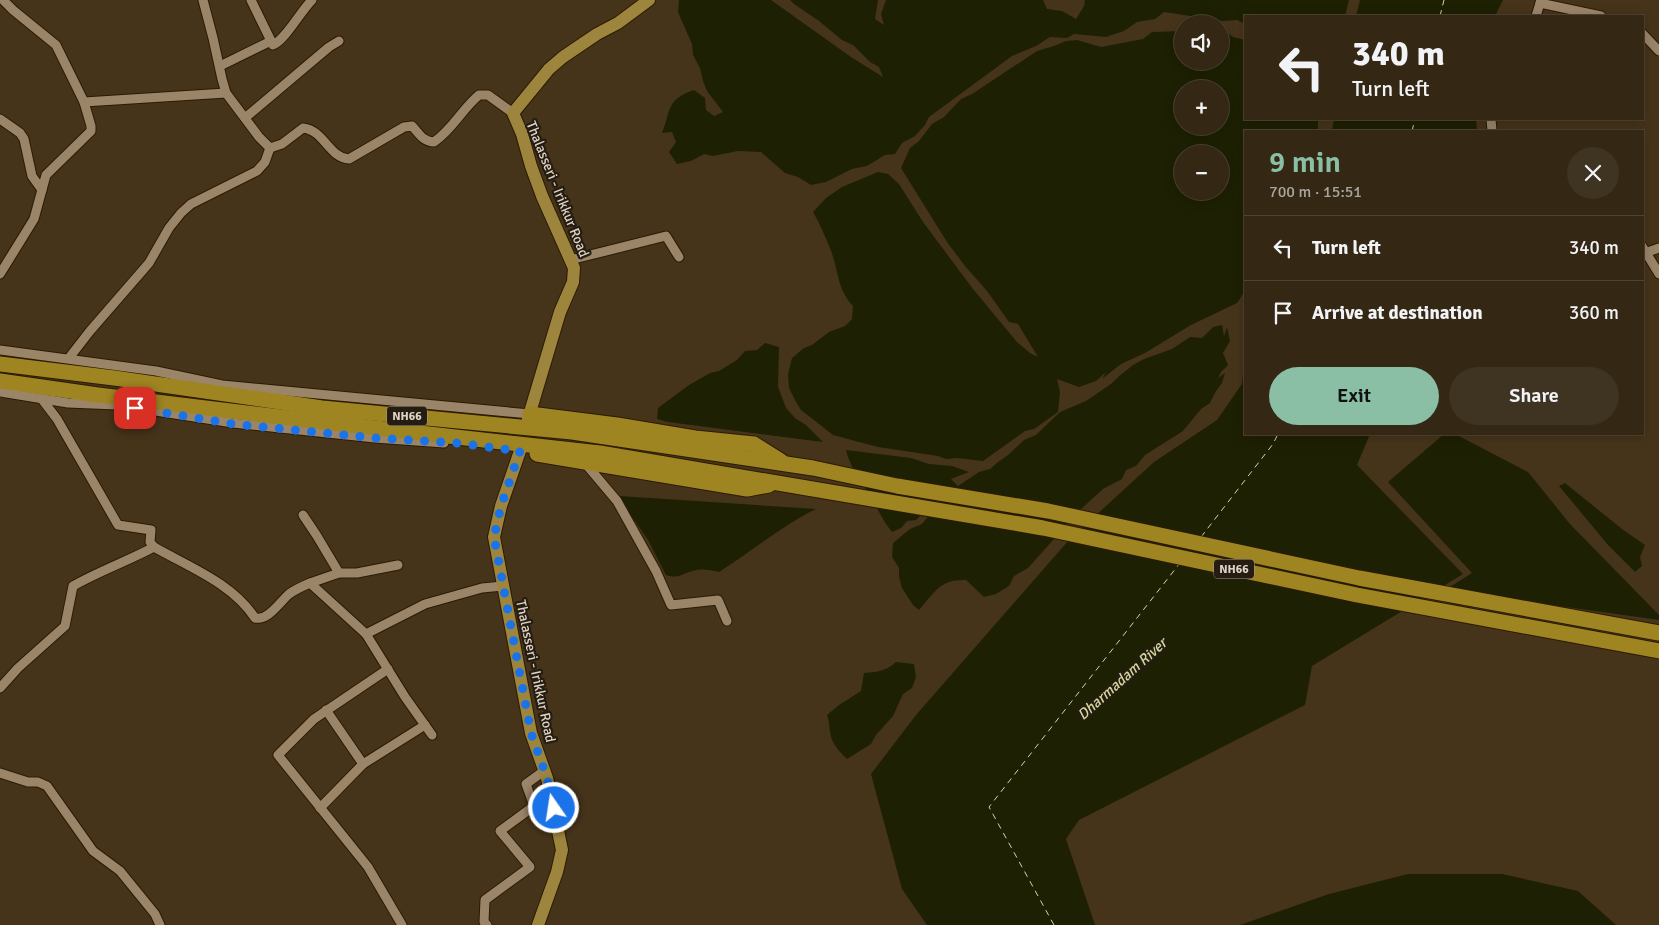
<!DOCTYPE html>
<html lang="en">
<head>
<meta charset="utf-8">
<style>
	body { margin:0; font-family:Signika,sans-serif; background:#3f3322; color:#f1f3f6; height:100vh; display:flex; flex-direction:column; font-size:19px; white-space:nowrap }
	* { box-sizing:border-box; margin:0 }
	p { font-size:16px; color:#a9a5a0 }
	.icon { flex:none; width:28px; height:28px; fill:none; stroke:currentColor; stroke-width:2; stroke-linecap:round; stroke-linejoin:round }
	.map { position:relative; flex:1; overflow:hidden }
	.side { position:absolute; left:1244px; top:130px; width:400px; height:305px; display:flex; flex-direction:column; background:#342714; border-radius:0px; box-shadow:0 2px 12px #0003,0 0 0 1px #4e4434 }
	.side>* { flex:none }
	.top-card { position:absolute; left:1244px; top:15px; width:400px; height:105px; border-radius:0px; box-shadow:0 2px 12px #0003,0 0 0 1px #4e4434; background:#342714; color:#f1f3f6; overflow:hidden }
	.buttons { position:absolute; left:1174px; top:15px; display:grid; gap:10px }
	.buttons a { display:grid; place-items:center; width:55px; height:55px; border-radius:50%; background:#342714; box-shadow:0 2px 12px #0003,0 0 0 1px #4e4434; font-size:25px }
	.pin { position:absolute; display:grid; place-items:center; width:42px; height:42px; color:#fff; margin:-21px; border-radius:10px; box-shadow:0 2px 8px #0006 }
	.me { position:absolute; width:55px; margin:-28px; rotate:347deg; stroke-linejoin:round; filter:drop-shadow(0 0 4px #0008) }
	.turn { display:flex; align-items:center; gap:18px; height:105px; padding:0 25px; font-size:22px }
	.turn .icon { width:65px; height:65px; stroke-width:2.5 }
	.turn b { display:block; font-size:35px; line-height:42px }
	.round { display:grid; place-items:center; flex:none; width:52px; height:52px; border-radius:26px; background:#3f3322 }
	.headline { display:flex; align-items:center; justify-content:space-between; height:85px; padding:0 25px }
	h1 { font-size:30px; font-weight:600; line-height:38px; color:#8abfa5 }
	.cta { display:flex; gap:10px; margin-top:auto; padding:10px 25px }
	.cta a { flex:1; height:58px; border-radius:30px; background:#8abfa5; color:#111; font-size:20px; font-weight:600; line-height:58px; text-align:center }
	.cta a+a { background:#3f3322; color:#f1f3f6 }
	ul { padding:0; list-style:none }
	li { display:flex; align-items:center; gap:15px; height:65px; padding:0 25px; border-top:1px solid #4e4434 }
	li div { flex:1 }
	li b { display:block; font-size:19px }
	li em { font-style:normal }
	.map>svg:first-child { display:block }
</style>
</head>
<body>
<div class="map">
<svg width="1659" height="925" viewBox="0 0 1659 925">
	<rect width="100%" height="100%" fill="#46341a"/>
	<g fill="#1e2003" fill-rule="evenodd">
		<path d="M679,0H771L851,57L883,77L879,67L870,62L853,45L842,40L819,21L794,4L790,0H878L875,19L884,25L881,14L886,0H1043L1047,9L1062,11L1076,19L1084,6L1085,0H1349L1345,16H1245V24L1237,20L1223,21L1164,12L1155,19L1137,22L1124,31L1106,37L1074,34L1067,38L1050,37L1036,46L1012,56L929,117L925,125L915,136L902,143L895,154L885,155L867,166L852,169L826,182L811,185L798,177L785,173L761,152L738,151L713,156L704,154L691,161L677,164L669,152L676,142L672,132L662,133C671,111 666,99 694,90L705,98L706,110L714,116L723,112L707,91L703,81L700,68L693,55L692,44L678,12Z"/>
		<path d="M1360,0H1503L1495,16H1356Z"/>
		<path d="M1182,31V61H1220V34L1226,32L1233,37L1245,40V119H1318V131H1245V291L1237,303L1191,325L1145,353L1121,364L1102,379L1106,372L1096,381L1079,387L1057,379L1060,392L1058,412L1034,429L1025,431L983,461L957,458L946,459L938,456L878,447L833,435L801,410L796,402L789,388L788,374L792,358L804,348L812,345L829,332L845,326L852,319L853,306C837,289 839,272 831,251C826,238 820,224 813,212L826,198L842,187L878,172L888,174L899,184L923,222L973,289L1017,342L1030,353L1038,357L1018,324L1009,322L987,291L965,266L947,242L901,168L910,148L919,141L932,124L944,117L961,99L972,94L1037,51L1054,46L1066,41L1077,40L1101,47L1143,39L1152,32ZM1182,89H1220V126H1182ZM1182,154H1220V191H1182Z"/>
		<path d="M1334,119H1476L1477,131H1332Z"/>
		<path d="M1222,325L1224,336L1227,327L1230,341L1223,353L1228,365L1221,372L1218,378L1225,373L1222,383L1216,391L1210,403L1201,409L1183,431L1145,455L1136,466L1126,470L1122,479L1103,489L1069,520L1063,529L1028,568L1014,576L1009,586L996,594L984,597L966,580C940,579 935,592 919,610L913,605L902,588L899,577V568L892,557L893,543L910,529L922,524L939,504L940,496L916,520L907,521L901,528L892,532C882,520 877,507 870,495C860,480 850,467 846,450L911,458L929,464L952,466L969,472L951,479L958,486L979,472L990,469L998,462L1008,455L1024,440L1036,435L1060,412L1086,401L1111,384L1118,377L1133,365L1144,359L1172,349L1190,337L1202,338L1213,327Z"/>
		<path d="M765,343L779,347L778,387L786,408L795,418L806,425L823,442L668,422L657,419L658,408L689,385L710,373L719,371L737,360L745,351L757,350Z"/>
		<path d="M1245,351V434H1370L1357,465L1463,574L1312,666L1305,705L1079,820L1066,839L1095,925H927L902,889L871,774L916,715L1069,540L1154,462L1217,420L1242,384Z"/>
		<path d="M1444,434H1455L1528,472L1570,524L1659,615V620L1445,590L1472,573L1388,482Z"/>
		<path d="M1565,483L1622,529L1645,545L1640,557L1642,566L1635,572L1608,545L1559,486Z"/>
		<path d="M620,496L816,509C781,526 751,552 719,572C710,570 702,568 693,571C680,574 680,579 666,575L648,540L626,508Z"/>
		<path d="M896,662L914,664L916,677L912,688L903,694L893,716L876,735L871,744L847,759C841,753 835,747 832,740C829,732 830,723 827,715L839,705L861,691L864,673C877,672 886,671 896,662Z"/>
		<path d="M1408,874H1502L1578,891L1616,925H1240L1329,894Z"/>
	</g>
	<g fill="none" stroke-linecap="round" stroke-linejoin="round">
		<g stroke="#d1d99e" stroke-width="1" stroke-dasharray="6 5" stroke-linecap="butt">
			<path d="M1440,16L1444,0"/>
			<path d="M1412,131L1415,119"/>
			<path d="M1201,537L1273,444L1278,434"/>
			<path d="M1054,925L989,807L1180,563"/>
		</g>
		<defs>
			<g id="minor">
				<path d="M203,0L213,38L222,79L226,93L259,137L270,148L282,144L303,128C324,130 329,158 349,159L404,127L412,126C419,133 423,142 434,142C453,129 462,109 479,95H488L513,113"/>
				<path d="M251,0L273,45C286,39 300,12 312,0"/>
				<path d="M1540,3L1601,16"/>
				<path d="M1536,16L1541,0"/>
				<path d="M1642,33L1659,51"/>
				<path d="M220,66L271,41"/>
				<path d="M84,102L226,93"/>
				<path d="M245,118L329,47L339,41"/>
				<path d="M0,119L20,133L24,139L32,176L42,190"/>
				<path d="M1491,119L1492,131"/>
				<path d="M1642,246L1659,274"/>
				<path d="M1642,254L1659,248"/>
				<path d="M570,260L666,236L679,257"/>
				<path d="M0,274L34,219L46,175L91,131V126L84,102L56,45L13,10L3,0"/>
				<path d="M0,350L156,371L222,385L530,414"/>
				<path d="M69,358L90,331L149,263L169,228L181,213L191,204L257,171L265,162L270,148"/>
				<path d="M0,392L68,403L117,405L233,423L375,438L444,443"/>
				<path d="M41,398L57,419L118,525L151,530L150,542L154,547"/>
				<path d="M585,463L617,501L656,571L671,605L718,600L727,621"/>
				<path d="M303,515L317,536L339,573"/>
				<path d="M310,583L339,573H357L398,565"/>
				<path d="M366,634L405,697L432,735"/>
				<path d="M388,669L314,719L278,755L368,867L402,925"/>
				<path d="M0,688L18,668L65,626L73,586C99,571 128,561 154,547C189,567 232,583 255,618C268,621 280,602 289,594C296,589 303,586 310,583L366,634L425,604L482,588L503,586"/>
				<path d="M326,710L363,764"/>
				<path d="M0,773L28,782H38L47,786L93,851L120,871L155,914L160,925"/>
				<path d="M320,808L363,764L425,725"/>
				<path d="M487,925L484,922L485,900L530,867L500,831L534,806L526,784L544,771"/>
			</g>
			<g id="major">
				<path d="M528,419L560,312L573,282L574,268L542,196L531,166L522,134L513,113L549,69L563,57L597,34L618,23L649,0"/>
				<path d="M520,451L501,506L494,537L531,733L547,778L562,850L557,872L538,925"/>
			</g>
			<g id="highway">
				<path d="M0,364L114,378L322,408L572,432L813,468L897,486L1048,511L1359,578L1659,633"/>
				<path d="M0,381L98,395L322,422L600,453L1043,528L1357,595L1659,651"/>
				<path d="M530,414L617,425L695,438L754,444L781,461"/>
				<path d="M537,454L747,489L769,485"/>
			</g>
		</defs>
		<use href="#minor" stroke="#2c1b02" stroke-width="11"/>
		<use href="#major" stroke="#2c1b02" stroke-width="14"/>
		<use href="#highway" stroke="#2c1b02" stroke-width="17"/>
		<use href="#minor" stroke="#9b8569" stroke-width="9"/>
		<use href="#major" stroke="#9d853e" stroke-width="12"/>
		<use href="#highway" stroke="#9e8521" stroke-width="15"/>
	</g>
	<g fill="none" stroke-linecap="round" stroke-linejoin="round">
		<path stroke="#1a73e8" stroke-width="9" stroke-dasharray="0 16.2" d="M135,408L233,424L375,438L456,443L520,451L501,506L494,537L531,733L547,778L554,808"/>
	</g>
	<g text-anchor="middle" stroke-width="4.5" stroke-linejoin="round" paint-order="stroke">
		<g fill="#261d12" stroke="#a89c8f" stroke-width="1">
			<rect x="387" y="406.5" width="40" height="19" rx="4"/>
			<rect x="1214" y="559.5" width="40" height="19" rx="4"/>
		</g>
		<g font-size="12" font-weight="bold" fill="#dfd3c5">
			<text x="407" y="420">NH66</text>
			<text x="1234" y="573">NH66</text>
		</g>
		<g font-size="14" fill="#dfd3c5" stroke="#261d12">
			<text transform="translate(558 189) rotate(68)" y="5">Thalasseri - Irikkur Road</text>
			<text transform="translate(536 671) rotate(78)" y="5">Thalasseri - Irikkur Road</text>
		</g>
		<g font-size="15" font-style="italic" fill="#d1d99e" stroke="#261d12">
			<text transform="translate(1122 679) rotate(-42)" y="5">Dharmadam River</text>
		</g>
	</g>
</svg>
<div class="buttons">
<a><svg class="icon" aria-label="sound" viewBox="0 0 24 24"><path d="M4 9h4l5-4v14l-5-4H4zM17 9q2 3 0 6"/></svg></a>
<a>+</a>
<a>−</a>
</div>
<div class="pin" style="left:135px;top:408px;background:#d93025"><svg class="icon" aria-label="arrive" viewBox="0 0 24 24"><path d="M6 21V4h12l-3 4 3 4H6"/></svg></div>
<svg class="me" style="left:554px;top:808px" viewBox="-20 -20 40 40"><circle r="17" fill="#1a73e8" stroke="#fff" stroke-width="3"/><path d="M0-11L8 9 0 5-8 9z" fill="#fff"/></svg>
<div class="top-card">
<div class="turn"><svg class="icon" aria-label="left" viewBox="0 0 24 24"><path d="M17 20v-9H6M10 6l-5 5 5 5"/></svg><div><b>340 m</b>Turn left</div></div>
</div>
<section class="side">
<div class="headline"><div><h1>9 min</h1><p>700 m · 15:51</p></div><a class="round"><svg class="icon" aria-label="close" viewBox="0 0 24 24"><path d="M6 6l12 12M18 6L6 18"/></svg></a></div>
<ul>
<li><svg class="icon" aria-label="left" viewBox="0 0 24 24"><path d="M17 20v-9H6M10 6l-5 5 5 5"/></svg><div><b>Turn left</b></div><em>340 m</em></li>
<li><svg class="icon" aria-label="arrive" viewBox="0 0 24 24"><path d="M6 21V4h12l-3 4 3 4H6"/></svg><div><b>Arrive at destination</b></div><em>360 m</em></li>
</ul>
<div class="cta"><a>Exit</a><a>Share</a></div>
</section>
</div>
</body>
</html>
